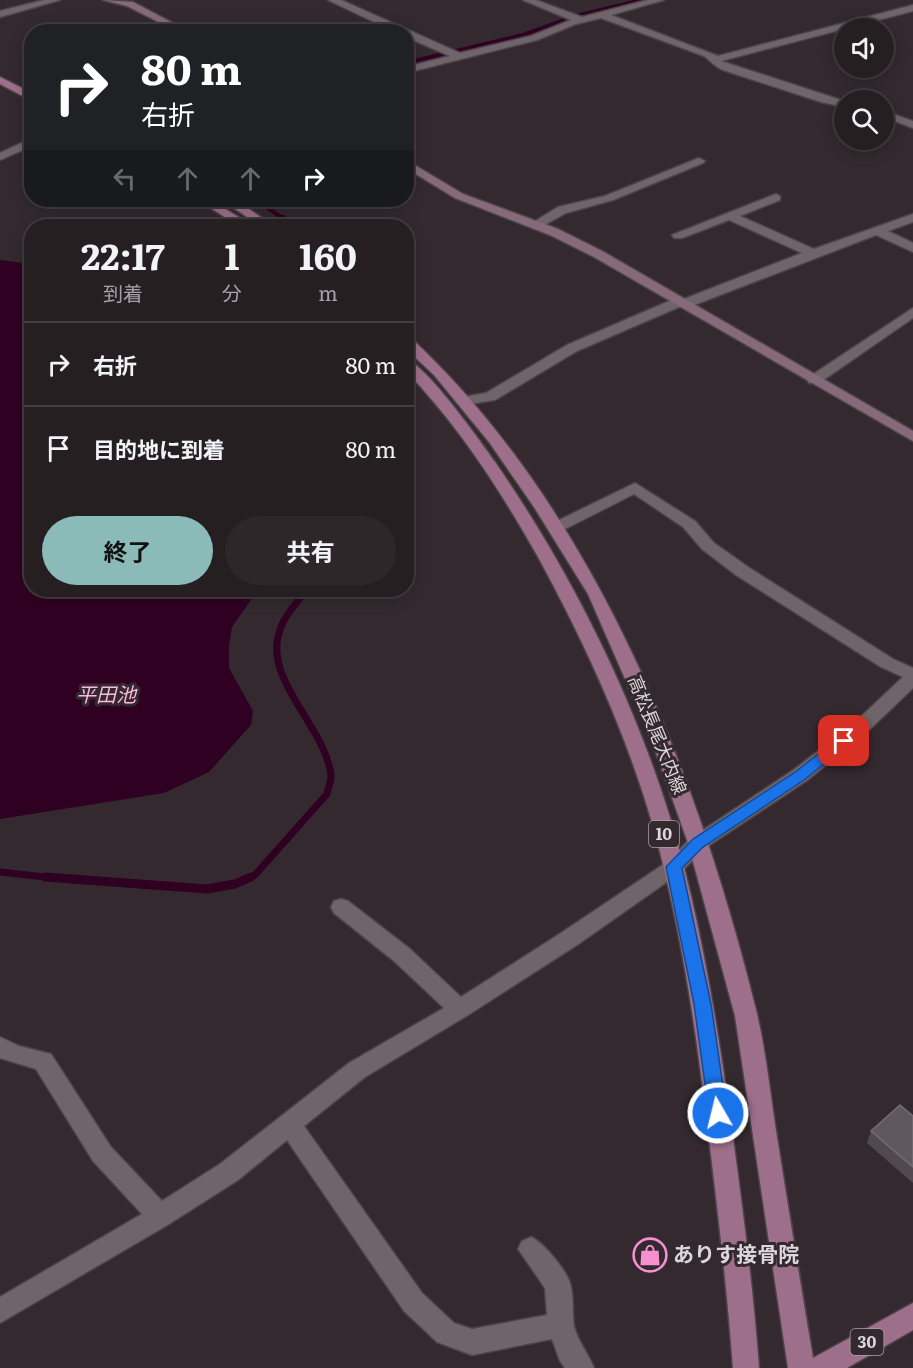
<!DOCTYPE html>
<html lang="ja">
<head>
<meta charset="utf-8">
<style>
	body { margin:0; font-family:Literata,"Noto Sans JP",serif; background:#2e272a; color:#f1f3f6; height:100vh; display:flex; flex-direction:column; font-size:22px; white-space:nowrap }
	* { box-sizing:border-box; margin:0 }
	p { font-size:20px; color:#a4a2a5 }
	.icon { flex:none; width:33px; height:33px; fill:none; stroke:currentColor; stroke-width:2; stroke-linecap:round; stroke-linejoin:round }
	.map { position:relative; flex:1; overflow:hidden }
	.drawer { position:absolute; left:24px; top:219px; width:390px; height:378px; display:flex; flex-direction:column; background:#261f22; border-radius:24px; box-shadow:0 3px 15px #0003,0 0 0 2px #423d40 }
	.drawer>* { flex:none }
	.hud { position:absolute; left:24px; top:24px; width:390px; height:183px; border-radius:24px; box-shadow:0 3px 15px #0003,0 0 0 2px #423d40; background:#202124; color:#fff; overflow:hidden }
	.controls { position:absolute; left:834px; top:18px; display:grid; gap:12px }
	.controls a { display:grid; place-items:center; width:60px; height:60px; border-radius:50%; background:#261f22; box-shadow:0 3px 15px #0003,0 0 0 2px #423d40; font-size:30px }
	.pin { position:absolute; display:grid; place-items:center; width:51px; height:51px; color:#fff; margin:-26px; border-radius:12px; box-shadow:0 3px 9px #0006 }
	.me { position:absolute; width:66px; margin:-33px; rotate:352deg; stroke-linejoin:round; filter:drop-shadow(0 0 4px #0008) }
	.turn { display:flex; align-items:center; gap:21px; height:126px; padding:0 18px; font-size:27px }
	.turn .icon { width:78px; height:78px; stroke-width:2.5 }
	.turn b { display:block; font-size:42px; line-height:51px }
	.lanes { display:flex; align-items:center; height:57px; padding:0 18px; background:#0003; justify-content:center; gap:30px; direction:ltr }
	.lanes .off { opacity:.35 }
	.eta { display:flex; justify-content:space-evenly; align-items:center; height:102px; text-align:center }
	.eta b { font-size:36px; font-weight:700; line-height:42px }
	.action { display:flex; gap:12px; margin-top:auto; padding:12px 18px }
	.action a { flex:1; height:69px; border-radius:36px; background:#8bbbb9; color:#111; font-size:24px; font-weight:700; line-height:69px; text-align:center }
	.action a+a { background:#2e272a; color:#f1f3f6 }
	ul { padding:0; list-style:none }
	li { display:flex; align-items:center; gap:18px; height:84px; padding:0 18px; border-top:2px solid #423d40 }
	li div { flex:1 }
	li b { display:block; font-size:22px }
	li em { font-style:normal }
	.map>svg:first-child { display:block }
</style>
</head>
<body>
<div class="map">
<svg width="913" height="1368" viewBox="0 0 913 1368">
	<rect width="100%" height="100%" fill="#33292e"/>
	<path fill="#300022" d="M0,260L31,264L32,590H258L232,627L229,645V668L253,711L251,725L209,772L164,793L0,819Z"/>
	<g fill="none" stroke-linecap="round" stroke-linejoin="round">
		<g stroke="#300022" stroke-width="4">
			<path d="M406,63L523,35L576,16L642,0"/>
			<path d="M256,200L284,219"/>
		</g>
		<path stroke="#300022" stroke-width="5" d="M282,221L283,217"/>
		<g stroke="#300022" stroke-width="7">
			<path d="M0,872L54,878"/>
			<path d="M247,878L255,875L327,794C328,788 331,782 331,776C327,729 264,681 279,633C283,617 296,604 306,590"/>
		</g>
		<path stroke="#300022" stroke-width="9" d="M45,877L207,889L235,884L251,877"/>
		<defs>
			<g id="street">
				<path d="M44,0H60L0,17V11Z"/>
				<path d="M328,0H341L460,53L531,36L571,20L523,0H536L582,17L648,0H664L611,15L718,56L913,5V11L721,61L844,101V107L821,102L723,70C714,66 711,61 704,56L601,18L576,24L537,40L406,73V67L450,56L406,37V32H395Z"/>
				<path d="M884,111L913,121V128L884,117Z"/>
				<path d="M32,138V146L0,160V153Z"/>
				<path d="M699,158L705,161L703,163L613,200L566,213L539,228L535,229L529,225L558,207L605,196Z"/>
				<path d="M776,194L780,196V200L740,216L814,249L913,214V222L888,231L913,243V252L876,235L689,307H679L577,351L495,400L463,405L456,401L458,398L486,393L567,345L674,299H684L802,253L729,220L682,238H674L672,235Z"/>
				<path d="M913,308V318L819,383H809L807,380L809,377Z"/>
				<path d="M635,483L695,521L714,543L748,567L893,659L913,668V688L866,733L806,781L705,848L681,872L577,945L468,1015L365,1077L304,1126L422,1293L454,1323L472,1329L547,1315L545,1288L518,1249L522,1241L531,1237C543,1242 566,1270 570,1283C574,1296 572,1312 574,1326C578,1342 588,1353 594,1368H565L560,1361L552,1339L472,1355L437,1342L404,1311L287,1140L238,1180L169,1224L0,1323V1297L142,1214L93,1161L36,1069L0,1058V1037L19,1046L51,1054L111,1147L162,1201L220,1164L349,1063L444,1008L394,961L334,913L331,907L334,901L341,899L348,901L410,949L461,997L561,933L667,862L691,838L792,771L852,725L903,677L881,667L736,575L702,549L683,527L634,494L561,531L555,533L547,528L549,525Z"/>
			</g>
			<g id="secondary">
				<path d="M103,0L133,2L190,32H178L127,6Z"/>
				<path d="M406,160L463,194L558,229L602,251L913,431V441L594,257L550,235L455,198L406,168Z"/>
			</g>
			<g id="primary">
				<path d="M0,77L32,93V101L0,84Z"/>
				<path d="M198,200H211L253,226H239Z"/>
				<path d="M236,201L240,203L274,226H261L232,207V203Z"/>
				<path d="M406,337L411,338C595,510 698,774 757,1014C766,1052 770,1092 776,1131C788,1206 800,1282 813,1358L913,1303V1330L847,1368H788L735,1016L688,843L650,736L588,594L534,507L489,442L434,375L406,349Z"/>
				<path d="M406,359C428,367 480,441 495,462C571,572 634,698 673,827C701,923 717,1023 731,1123C742,1204 753,1286 759,1368H733C727,1286 717,1204 707,1122C695,1022 680,923 653,826C626,732 584,641 537,555C500,490 459,426 406,371Z"/>
			</g>
		</defs>
		<use href="#street" stroke="#4d444a" stroke-width="3"/>
		<use href="#secondary" stroke="#4d444a" stroke-width="3"/>
		<use href="#primary" stroke="#4d444a" stroke-width="3"/>
		<use href="#street" fill="#6f646a" fill-rule="evenodd"/>
		<use href="#secondary" fill="#866a7a" fill-rule="evenodd"/>
		<use href="#primary" fill="#9e6f8b" fill-rule="evenodd"/>
	</g>
	<path fill="#52494e" d="M913,1116V1183L867,1143L871,1131Z"/>
	<path fill="#61585e" stroke="#756c71" stroke-width="1.5" d="M900,1105L913,1116V1167L871,1131Z"/>
	<path fill="#1a73e8" stroke="#114b97" stroke-width="1.5" d="M844,736L849,738L851,741L849,744L804,780L703,847L682,868L711,1004L727,1113L724,1118L718,1120L712,1118L709,1113L694,1004L666,867L693,839L794,773L839,738Z"/>
	<defs>
		<symbol id="shop-ring" viewBox="-11 -11 22 22"><circle r="9.5" fill="#33292e" stroke="#f690cf" stroke-width="1.5"/><path d="M-5-2.5h2.3a2.7 3.5 0 0 1 5.4 0H5L5.5 6h-11ZM-1.5-2.5h3a1.5 2.3 0 0 0-3 0Z" fill="#f690cf"/></symbol>
	</defs>
	<g fill-rule="evenodd">
		<use href="#shop-ring" x="631" y="1236" width="38" height="38"/>
	</g>
	<g text-anchor="middle" stroke-width="6" stroke-linejoin="round" paint-order="stroke">
		<g fill="#33292e" stroke="#aaa2a6" stroke-width="1.5">
			<rect x="649" y="821" width="30" height="26" rx="4.5"/>
			<rect x="850.5" y="1329" width="33" height="26" rx="4.5"/>
		</g>
		<g font-size="16" font-weight="bold" fill="#ddd6da">
			<text x="664" y="840">10</text>
			<text x="867" y="1348">30</text>
		</g>
		<g font-size="18" fill="#ddd6da" stroke="#33292e">
			<text transform="translate(657 735) rotate(68)" y="6">高松長尾大内線</text>
		</g>
		<g font-size="20" font-style="italic" fill="#feb7e1" stroke="#33292e">
			<text x="106" y="702">平田池</text>
		</g>
		<g font-size="21" font-weight="bold" fill="#ddd6da" stroke="#33292e" text-anchor="start">
			<text x="673" y="1262">ありす接骨院</text>
		</g>
	</g>
</svg>
<div class="controls">
<a><svg class="icon" aria-label="sound" viewBox="0 0 24 24"><path d="M4 9h4l5-4v14l-5-4H4zM17 9q2 3 0 6"/></svg></a>
<a><svg class="icon" aria-label="search" viewBox="0 0 24 24"><circle cx="10" cy="10" r="6"/><path d="M15 15l6 6"/></svg></a>
</div>
<div class="pin" style="left:844px;top:741px;background:#d93025"><svg class="icon" aria-label="arrive" viewBox="0 0 24 24"><path d="M6 21V4h12l-3 4 3 4H6"/></svg></div>
<svg class="me" style="left:718px;top:1113px" viewBox="-20 -20 40 40"><circle r="17" fill="#1a73e8" stroke="#fff" stroke-width="3"/><path d="M0-11L8 9 0 5-8 9z" fill="#fff"/></svg>
<div class="hud">
<div class="turn"><svg class="icon" aria-label="right" viewBox="0 0 24 24"><path d="M7 20v-9h11M14 6l5 5-5 5"/></svg><div><b>80 m</b>右折</div></div>
<div class="lanes"><svg class="icon off" aria-label="left" viewBox="0 0 24 24"><path d="M17 20v-9H6M10 6l-5 5 5 5"/></svg><svg class="icon off" aria-label="ahead" viewBox="0 0 24 24"><path d="M12 20V5M6 11l6-6 6 6"/></svg><svg class="icon off" aria-label="ahead" viewBox="0 0 24 24"><path d="M12 20V5M6 11l6-6 6 6"/></svg><svg class="icon" aria-label="right" viewBox="0 0 24 24"><path d="M7 20v-9h11M14 6l5 5-5 5"/></svg></div>
</div>
<section class="drawer">
<div class="eta">
<div><b>22:17</b><p>到着</p></div>
<div><b>1</b><p>分</p></div>
<div><b>160</b><p>m</p></div>
</div>
<ul>
<li><svg class="icon" aria-label="right" viewBox="0 0 24 24"><path d="M7 20v-9h11M14 6l5 5-5 5"/></svg><div><b>右折</b></div><em>80 m</em></li>
<li><svg class="icon" aria-label="arrive" viewBox="0 0 24 24"><path d="M6 21V4h12l-3 4 3 4H6"/></svg><div><b>目的地に到着</b></div><em>80 m</em></li>
</ul>
<div class="action"><a>終了</a><a>共有</a></div>
</section>
</div>
</body>
</html>
